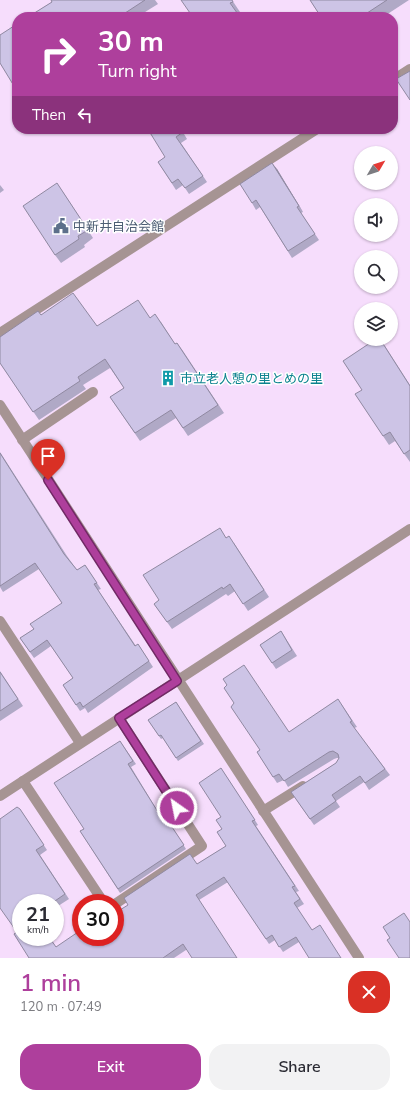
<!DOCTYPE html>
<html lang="en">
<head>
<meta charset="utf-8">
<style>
	body { margin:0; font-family:"Nunito Sans","Noto Sans JP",sans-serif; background:#f2f2f3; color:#2b2b33; height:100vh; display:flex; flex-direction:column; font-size:15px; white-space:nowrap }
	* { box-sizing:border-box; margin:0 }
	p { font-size:13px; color:#7c7c81 }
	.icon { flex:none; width:22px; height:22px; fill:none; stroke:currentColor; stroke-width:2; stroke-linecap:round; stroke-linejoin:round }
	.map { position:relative; height:958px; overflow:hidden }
	.side { display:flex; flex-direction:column; background:#fff; flex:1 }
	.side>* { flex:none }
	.guide { position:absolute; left:12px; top:12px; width:386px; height:122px; border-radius:16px; box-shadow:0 1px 3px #0004; background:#ae3f9c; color:#fff; overflow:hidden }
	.needle { width:26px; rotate:51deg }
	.tools { position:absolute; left:354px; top:146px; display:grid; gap:8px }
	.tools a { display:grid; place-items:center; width:44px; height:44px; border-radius:50%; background:#fff; box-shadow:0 1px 3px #0004; font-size:20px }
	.speed { position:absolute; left:12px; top:894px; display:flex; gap:8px; font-size:20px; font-weight:700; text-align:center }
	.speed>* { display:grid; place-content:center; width:52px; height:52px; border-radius:50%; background:#fff; box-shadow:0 1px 3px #0004; line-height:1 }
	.speed small { font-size:10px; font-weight:400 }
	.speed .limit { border:6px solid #d22; background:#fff; color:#111 }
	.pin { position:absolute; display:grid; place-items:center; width:34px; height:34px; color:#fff; margin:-41px -17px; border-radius:50% 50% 50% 0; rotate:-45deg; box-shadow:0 0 4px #0007 }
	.pin .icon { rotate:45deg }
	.me { position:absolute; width:44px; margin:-22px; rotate:327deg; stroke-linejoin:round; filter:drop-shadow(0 0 3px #0008) }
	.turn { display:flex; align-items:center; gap:14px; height:84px; padding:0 20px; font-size:18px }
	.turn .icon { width:52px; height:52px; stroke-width:2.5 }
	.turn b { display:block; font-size:28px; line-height:34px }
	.then { display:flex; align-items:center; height:38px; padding:0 20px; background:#0003; gap:8px; font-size:15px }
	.round { display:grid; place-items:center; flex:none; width:42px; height:42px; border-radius:16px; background:#f2f2f3 }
	.head { display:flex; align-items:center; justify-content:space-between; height:68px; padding:0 20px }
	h1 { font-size:24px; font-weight:600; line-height:30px; color:#ae3f9c }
	.action { display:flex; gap:8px; margin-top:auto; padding:8px 20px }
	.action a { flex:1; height:46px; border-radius:16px; background:#ae3f9c; color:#fff; font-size:16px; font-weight:600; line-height:46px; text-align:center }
	.action a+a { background:#f2f2f3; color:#2b2b33 }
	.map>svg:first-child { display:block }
</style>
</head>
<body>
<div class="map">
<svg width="410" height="958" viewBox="0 0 410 958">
	<rect width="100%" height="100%" fill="#f6ddfc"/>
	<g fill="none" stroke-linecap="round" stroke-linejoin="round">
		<g stroke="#a69493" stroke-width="10">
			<path d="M22,440L93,392"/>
			<path d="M263,811L303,786"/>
		</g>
		<g stroke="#a69493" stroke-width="10">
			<path d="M393,80L410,69"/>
			<path d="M0,333L317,129"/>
			<path d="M0,405L359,958"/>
			<path d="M0,621L80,743"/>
			<path d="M23,781L104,903"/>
			<path d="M115,904L202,846L119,718"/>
		</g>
		<path stroke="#a69493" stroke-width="10" d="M0,796L410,529"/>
	</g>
	<g fill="#b0a9c6">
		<path d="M51,0H155L158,4L137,17H28L52,2Z"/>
		<path d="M232,0L240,12L237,13L184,17Z"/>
		<path d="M310,0H409L383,17H321Z"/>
		<path d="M17,24V89L0,63Z"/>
		<path d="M181,129L187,139L181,143L207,182L189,194L183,185L176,190L158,162L165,157Z"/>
		<path d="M277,169L303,212L301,213L319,240L292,258L260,207L256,210L252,203Z"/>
		<path d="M0,185L4,190L0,193Z"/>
		<path d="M63,192L93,238L84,245L85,247L61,263L55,255Z"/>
		<path d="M41,314L97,326L150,318L161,322L175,344L177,343L183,351L224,413L188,436L176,418L140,441L110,397L124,388L110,368L83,385L86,389L39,420L0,363Z"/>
		<path d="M385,346L410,385V462L395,441L389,445L383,436L362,390Z"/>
		<path d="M0,452L67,556L77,570L85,565L101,589L98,590L136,646L138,644L153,667L88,713L85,708L80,711L63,685L73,678L51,646L34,658L20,638L34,629L62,603L39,569L3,592L0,587Z"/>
		<path d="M234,543L269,597L248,611L235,591L228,596L226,594L172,629L154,604Z"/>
		<path d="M281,631L297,656L276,669L260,645Z"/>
		<path d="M0,671L23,706L0,721Z"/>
		<path d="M176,702L204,744L178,761L163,738L161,739L148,720Z"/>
		<path d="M234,703L289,732L342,705L357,727L354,728L390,775L369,790L364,782L336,801L340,807L314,825L291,792L336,763L339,758H337L334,759L288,787L284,780L277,783L257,752L260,750Z"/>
		<path d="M120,741L136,764L131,767L163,820L166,818L186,849L120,893L80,831L84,829Z"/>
		<path d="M221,768L258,825L256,826L299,891L296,892L304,904L297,908L299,942L283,952L275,940L269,944L228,882L199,900L186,950L174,958H29L17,932L20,809L47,850L40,855L69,899L55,908V903H21L56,947L81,937L226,846L222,829L221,817Z"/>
	</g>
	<path fill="#9089a1" d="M272,163L277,169L303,212L299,206Z"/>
	<g fill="#cdc4e6" stroke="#9089a1">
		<path d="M51,0H145L119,17H28L52,2Z"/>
		<path d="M181,0H232L233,2L230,3L240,17H184L190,13Z"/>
		<path d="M310,0H387L361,17H321Z"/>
		<path d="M17,24V84L14,86L0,63V35Z"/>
		<path d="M410,71V100L396,79Z"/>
		<path d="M152,129H181L183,132L176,137L203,176L185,188L178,179L172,183L158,162L165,157L149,131Z"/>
		<path d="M272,163L299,206L297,207L315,234L288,251L256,200L252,203L240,184Z"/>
		<path d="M57,183L88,230L78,236L79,239L55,255L23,206Z"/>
		<path d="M73,293L97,326L138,300L150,318L155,314L175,344L177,343L218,405L183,428L171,410L135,433L110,397L124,388L105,359L78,377L80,381L33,412L0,363V337L38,311L41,315Z"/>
		<path d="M376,339H380L410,386V450L404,454L390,432L383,436L355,394L362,390L343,361Z"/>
		<path d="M0,453L64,554L77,570L85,565L97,583L94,584L135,646L138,644L149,661L83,707L80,702L76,705L63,685L73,678L47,640L30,652L20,638L34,629L30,624L62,603L35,563L0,586Z"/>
		<path d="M220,528L226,538L229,536L264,590L243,604L230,584L223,589L222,587L167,622L154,604L159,600L143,575Z"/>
		<path d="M281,631L292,650L272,663L260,645Z"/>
		<path d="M244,665L289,732L338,699L352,721L350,722L385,769L365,783L360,776L332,795L336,801L310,819L291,792L336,763L339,758L338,754L333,751L329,752L284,781L279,774L273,777L257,752L260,750L231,707L234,703L224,688L227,685L223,679Z"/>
		<path d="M0,672L18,699L0,711Z"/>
		<path d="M176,702L201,741L176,758L161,735L159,736L148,720Z"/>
		<path d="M120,741L133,761L128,764L163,820L166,818L184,845L118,889L80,831L84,829L54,783Z"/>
		<path d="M221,768L255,820L252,821L295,886L292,887L300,899L294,903L312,930L320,925L341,958H309L296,937L279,947L272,935L266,939L224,877L196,895L237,958H192L183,944L163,958H29L14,934L17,932L0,908V819L17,807L20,809L44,845L36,850L65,894L52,903H21V937H49L56,947L81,930V937H115V913L128,905L124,898L190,854L197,864L226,846L217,832L222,829L216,820L221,817L199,783Z"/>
		<path d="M404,913L410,922V958H399L387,940L390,938L383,927Z"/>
	</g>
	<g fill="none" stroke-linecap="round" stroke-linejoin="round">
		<defs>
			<path id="route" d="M48,480L177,681L119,718L177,808"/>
		</defs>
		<use href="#route" stroke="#712965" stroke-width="10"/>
		<use href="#route" stroke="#ae3f9c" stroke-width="7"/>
	</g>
	<defs>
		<symbol id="civic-bare" viewBox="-9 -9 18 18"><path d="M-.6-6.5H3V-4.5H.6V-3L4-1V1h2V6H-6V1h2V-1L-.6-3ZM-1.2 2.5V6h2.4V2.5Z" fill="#5c6f8a" stroke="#fff" stroke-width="2.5" paint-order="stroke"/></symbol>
		<symbol id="building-bare" viewBox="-9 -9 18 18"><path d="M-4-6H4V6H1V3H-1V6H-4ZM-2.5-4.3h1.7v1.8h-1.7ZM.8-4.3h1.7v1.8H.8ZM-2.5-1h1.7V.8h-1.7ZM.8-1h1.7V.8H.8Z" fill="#0f9aa8" stroke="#fff" stroke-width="2.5" paint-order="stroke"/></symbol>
	</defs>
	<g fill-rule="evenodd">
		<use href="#civic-bare" x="50" y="215" width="22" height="22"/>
		<use href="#building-bare" x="157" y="367" width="22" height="22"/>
	</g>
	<g text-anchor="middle" stroke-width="3" stroke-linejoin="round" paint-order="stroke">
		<g font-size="13" fill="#4e5e75" stroke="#fff" text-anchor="start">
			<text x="73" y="231">中新井自治会館</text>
		</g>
		<g font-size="13" fill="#0d838f" stroke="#fff" text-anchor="start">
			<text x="180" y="383">市立老人憩の里とめの里</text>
		</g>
	</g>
</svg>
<div class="tools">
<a><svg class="needle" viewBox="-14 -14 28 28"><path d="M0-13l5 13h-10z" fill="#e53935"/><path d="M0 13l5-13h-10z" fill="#7c7c81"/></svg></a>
<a><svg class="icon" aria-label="sound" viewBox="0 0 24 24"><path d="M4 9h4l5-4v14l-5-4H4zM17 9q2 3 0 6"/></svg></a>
<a><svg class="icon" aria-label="search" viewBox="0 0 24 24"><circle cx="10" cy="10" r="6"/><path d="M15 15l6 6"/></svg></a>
<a><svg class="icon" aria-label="layers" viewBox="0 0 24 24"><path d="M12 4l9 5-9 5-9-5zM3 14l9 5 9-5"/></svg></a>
</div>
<div class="speed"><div>21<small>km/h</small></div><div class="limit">30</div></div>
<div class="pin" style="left:48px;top:480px;background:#d93025"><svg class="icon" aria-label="arrive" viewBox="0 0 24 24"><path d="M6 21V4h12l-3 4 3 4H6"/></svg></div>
<svg class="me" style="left:177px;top:808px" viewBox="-20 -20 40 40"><circle r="17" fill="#ae3f9c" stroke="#fff" stroke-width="3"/><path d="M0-11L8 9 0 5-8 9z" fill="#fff"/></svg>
<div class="guide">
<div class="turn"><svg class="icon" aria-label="right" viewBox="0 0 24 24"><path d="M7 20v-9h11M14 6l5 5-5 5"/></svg><div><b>30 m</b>Turn right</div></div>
<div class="then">Then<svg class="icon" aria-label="left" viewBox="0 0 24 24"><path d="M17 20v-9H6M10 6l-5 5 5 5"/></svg></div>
</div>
</div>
<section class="side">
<div class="head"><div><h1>1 min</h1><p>120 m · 07:49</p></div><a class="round" style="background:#d93025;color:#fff"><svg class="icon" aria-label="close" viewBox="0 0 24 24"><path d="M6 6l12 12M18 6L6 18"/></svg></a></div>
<div class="action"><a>Exit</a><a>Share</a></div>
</section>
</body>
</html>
